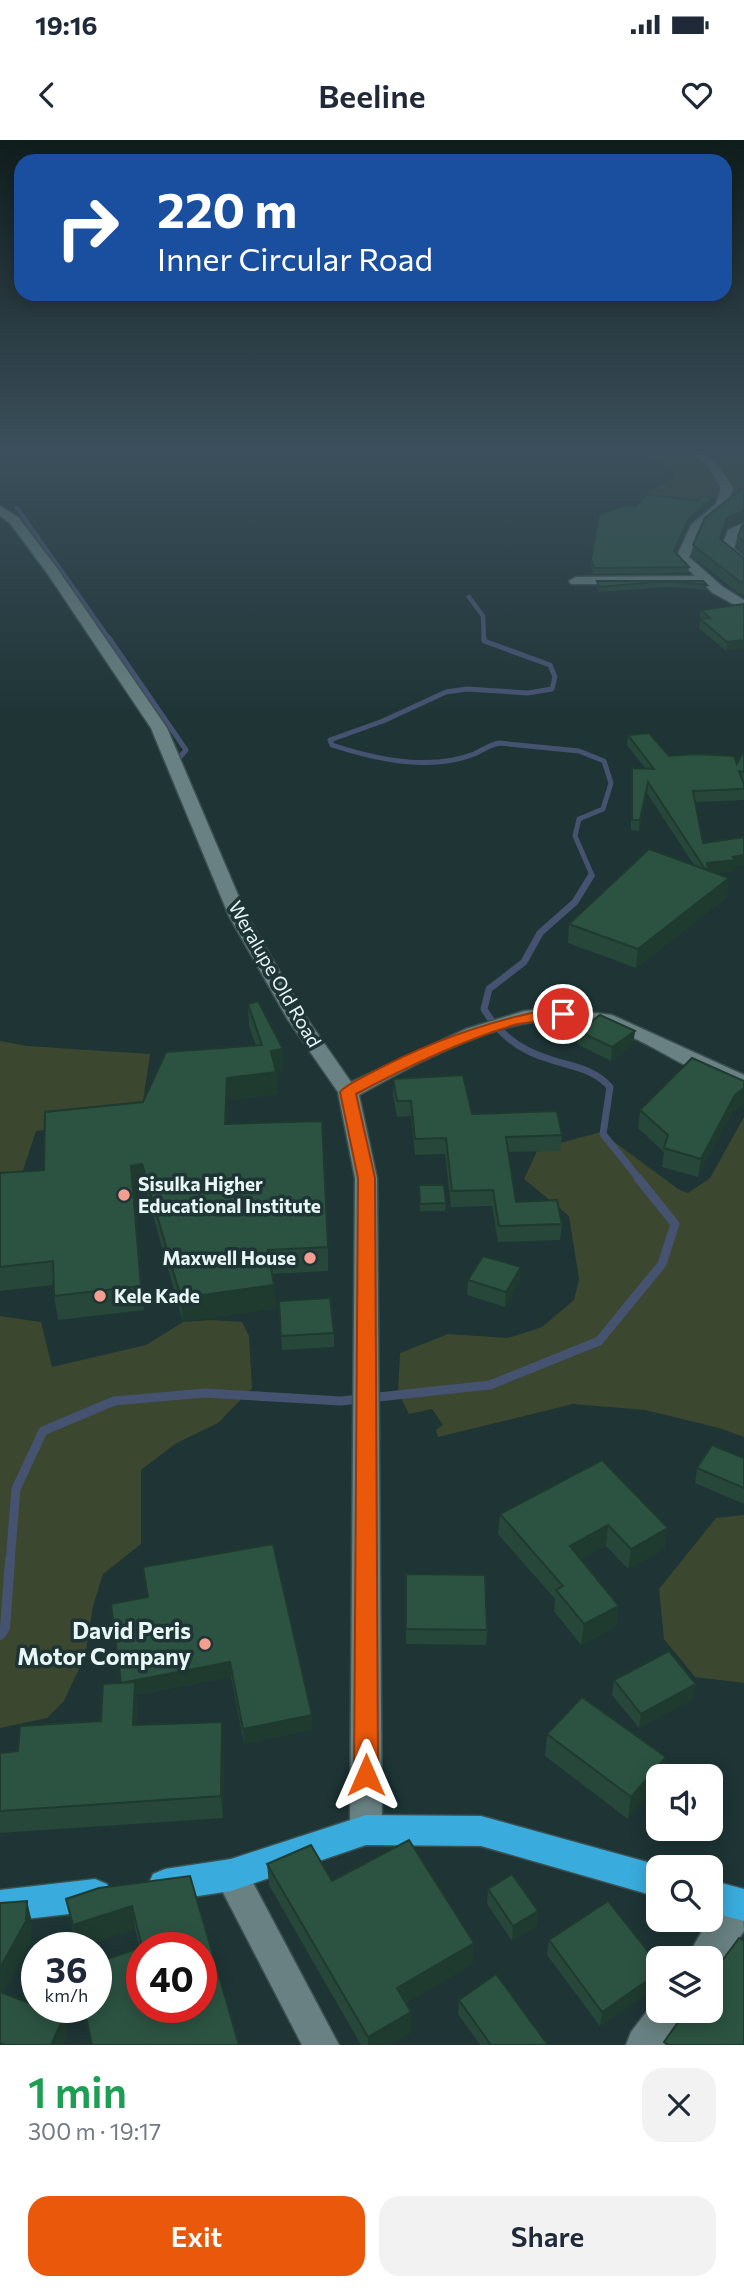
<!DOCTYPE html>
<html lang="en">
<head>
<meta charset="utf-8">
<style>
	body { margin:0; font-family:Commissioner,sans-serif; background:#f2f2f3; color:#1f2937; height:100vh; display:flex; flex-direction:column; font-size:26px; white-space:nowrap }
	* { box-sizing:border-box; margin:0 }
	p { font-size:23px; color:#747a83 }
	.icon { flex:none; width:38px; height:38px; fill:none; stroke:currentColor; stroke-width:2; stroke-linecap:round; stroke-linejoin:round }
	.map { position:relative; height:1905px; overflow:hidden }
	.side { display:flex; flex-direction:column; background:#fff; flex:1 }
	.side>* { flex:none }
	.hud { position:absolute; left:14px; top:14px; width:718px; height:147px; border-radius:21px; box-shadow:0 4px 18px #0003; background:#1a4fa0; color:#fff; overflow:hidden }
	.fabs { position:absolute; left:646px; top:1624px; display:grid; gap:14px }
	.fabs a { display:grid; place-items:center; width:77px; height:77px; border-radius:14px; background:#fff; box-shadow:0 4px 18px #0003; font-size:35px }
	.speed { position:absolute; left:21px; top:1792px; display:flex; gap:14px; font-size:35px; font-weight:700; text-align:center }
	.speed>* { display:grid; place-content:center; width:91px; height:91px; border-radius:50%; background:#fff; box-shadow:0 4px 18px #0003; line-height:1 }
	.speed small { font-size:18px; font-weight:400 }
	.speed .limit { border:10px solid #d22; background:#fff; color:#111 }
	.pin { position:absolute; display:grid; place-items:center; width:60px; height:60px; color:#fff; margin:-30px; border:4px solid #fff; border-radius:50%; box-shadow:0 2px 7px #0007 }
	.me { position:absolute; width:77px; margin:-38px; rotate:0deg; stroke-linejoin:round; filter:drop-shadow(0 0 5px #0008) }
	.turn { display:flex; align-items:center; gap:24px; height:147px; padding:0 28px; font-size:32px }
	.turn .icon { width:91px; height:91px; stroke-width:2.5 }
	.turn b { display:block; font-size:49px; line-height:60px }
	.round { display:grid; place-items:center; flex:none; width:74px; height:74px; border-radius:21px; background:#f2f2f3 }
	.overview { display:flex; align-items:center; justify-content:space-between; height:119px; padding:0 28px }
	h1 { font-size:42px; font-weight:600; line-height:52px; color:#1e9e55 }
	.cta { display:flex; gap:14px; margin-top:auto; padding:14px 28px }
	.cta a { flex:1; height:80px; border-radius:21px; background:#ea580c; color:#fff; font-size:28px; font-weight:600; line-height:80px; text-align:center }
	.cta a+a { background:#f2f2f3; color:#1f2937 }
	.status { display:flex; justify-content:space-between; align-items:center; height:49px; padding:0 35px; background:#fff; direction:ltr }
	.status svg { height:19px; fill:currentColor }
	header { display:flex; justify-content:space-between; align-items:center; height:91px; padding:0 28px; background:#fff; font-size:32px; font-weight:600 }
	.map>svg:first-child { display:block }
</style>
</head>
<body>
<div class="status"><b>19:16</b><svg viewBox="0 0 49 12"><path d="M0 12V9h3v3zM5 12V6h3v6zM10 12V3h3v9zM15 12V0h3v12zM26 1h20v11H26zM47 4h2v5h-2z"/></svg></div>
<header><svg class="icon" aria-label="back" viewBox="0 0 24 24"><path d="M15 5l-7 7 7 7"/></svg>Beeline<svg class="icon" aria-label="heart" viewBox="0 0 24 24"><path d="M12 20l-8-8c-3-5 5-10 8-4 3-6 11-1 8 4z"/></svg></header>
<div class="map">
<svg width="744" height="1905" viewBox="0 0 744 1905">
	<rect width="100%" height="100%" fill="#1e3435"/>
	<g fill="#3b472f">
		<path d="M724,311H744V357H712L682,361L646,356L650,350L668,343L675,336L669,323L646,315H713L723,314Z"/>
		<path d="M0,901L27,906L150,914L141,976L36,991L18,1046L0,1049Z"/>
		<path d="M744,977V1297L719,1288L645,1270L573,1264L438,1297L436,1290L443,1285L432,1269L409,1274L398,1252L400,1213L448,1194L508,1198L542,1187L574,1160L579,1139L569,1076L524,1039L538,1009L601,992L678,1049L688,1053L710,1038Z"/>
		<path d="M0,1176L41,1182L52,1227L146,1205L183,1182L211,1180L242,1182L249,1196L252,1248L218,1283L175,1304L141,1330V1404L103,1434L93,1466L85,1516L64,1561L47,1578L0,1588Z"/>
		<path d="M744,1375V1543L695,1537L664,1499L659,1449L716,1378Z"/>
	</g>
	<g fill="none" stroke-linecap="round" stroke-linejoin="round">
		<g stroke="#455371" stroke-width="4.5">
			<path d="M17,368L110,500"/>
			<path d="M469,457L483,476L484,500"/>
		</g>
		<g stroke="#455371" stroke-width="5">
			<path d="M109,498L186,610L179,618"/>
			<path d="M484,498V501L550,525L555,537L552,549L528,553L467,549L446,552L383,581L330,600L332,605C374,619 431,631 474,614C483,610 489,605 499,603L579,611L604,621L611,643L603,669L579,679L575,696L592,735L590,738"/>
		</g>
		<path stroke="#455371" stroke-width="7" d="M591,736L575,762L540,793L524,822L489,849L484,869C499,895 523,912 552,920C574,927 594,929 610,947L603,994L640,1040"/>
		<path stroke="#455371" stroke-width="9" d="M10,1422L16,1349L43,1291L114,1261L205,1253L341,1261L490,1245L599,1201L662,1124L675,1084L638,1038"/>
		<path stroke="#455371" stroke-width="10" d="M0,1495L5,1488L10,1420"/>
		<defs>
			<g id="minor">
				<path d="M685,311C711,309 720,328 733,348L725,369L702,387L689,417L723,447L744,460V470L713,453L703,444H571L569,441L576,437L695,436L676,418L691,385L716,364L721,348L706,323Z"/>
				<path d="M0,366L18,377L57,428L167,588L247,776L308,880L351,942L466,889L524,871L554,868L612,875L744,935V949C693,937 649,899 599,884C524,862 423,920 359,955L377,1038L382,1690L377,1701L366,1705L355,1701L350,1690L355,1038L338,952L288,880L229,776L151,588L47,433L10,383L0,376Z"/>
				<path d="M744,383V392L738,395L734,408L744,417V428L721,409L728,390Z"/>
				<path d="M231,1719L243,1724L339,1905H302L214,1735L219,1724Z"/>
				<path d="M742,1749L744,1791L717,1830L710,1833V1818H688C697,1797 721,1757 742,1749Z"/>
				<path d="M658,1857V1871H686L665,1905H626L631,1892Z"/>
			</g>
			<g id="highway">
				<path d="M366,1675L481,1676L658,1725L663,1727H658V1757L481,1706L366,1705L231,1751L165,1761L153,1756L148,1745L153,1734L165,1729L231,1719Z"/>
				<path d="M95,1739L107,1744L112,1755L107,1766L95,1771L0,1782V1750Z"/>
				<path d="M710,1740L744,1749V1781L710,1772Z"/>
			</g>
		</defs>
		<use href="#minor" stroke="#3b5050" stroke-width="3"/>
		<use href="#highway" stroke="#3b5050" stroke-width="3"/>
		<use href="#minor" fill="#698182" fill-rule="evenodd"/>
		<use href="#highway" fill="#39acdd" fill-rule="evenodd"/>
	</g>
	<g fill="#264739">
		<path d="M633,311H658L654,314Z"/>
		<path d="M744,347V381L726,389L722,400L744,418V454L738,453L692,416L693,405Z"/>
		<path d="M713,358L712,364L689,384L676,412L689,427L688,433L593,434L591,425V419L635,367L698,361Z"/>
		<path d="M744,384V414L737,407L738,396Z"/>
		<path d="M597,441H703L707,445L706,450L668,447L598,452L597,447Z"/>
		<path d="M744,464L726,511L699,488L701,470Z"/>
		<path d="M628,595L669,616L737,624L744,610V660L695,662L703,703L744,697V726L735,727L734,731L715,733L727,757L636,828L568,803L569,784L694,725L647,653L639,691L631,690V638L632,628H645L627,605Z"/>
		<path d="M248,864L284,931L277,933V954L228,961L227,984L328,1107V1131L272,1134L276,1168L183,1182L145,1047L134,1049L144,1170L58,1180L54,1156V1145L0,1151V1033L44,1030L143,962L256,906L249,886Z"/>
		<path d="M578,891H635L633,904L611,921L577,904Z"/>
		<path d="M393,939L472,974L562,995L560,1011L508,1012L516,1062L562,1084L560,1100L498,1102L492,1066L451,1067L445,1014L415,1015L411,976L397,977L393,955Z"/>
		<path d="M640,970L732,973L698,1037L662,1027L664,1012L638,988Z"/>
		<path d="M419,1045L446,1063L445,1071H420Z"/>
		<path d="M468,1140L520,1142L505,1167L467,1155Z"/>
		<path d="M279,1161L334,1193V1207L282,1210Z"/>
		<path d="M744,1318V1364L695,1343L697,1328Z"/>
		<path d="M602,1320L665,1409L628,1429L606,1406L581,1419L617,1486L581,1505L554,1471L555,1459L498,1394L500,1374Z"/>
		<path d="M406,1434L487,1490L486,1505L406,1504Z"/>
		<path d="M147,1457L312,1575V1590L244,1604L231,1537L136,1555L138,1564L137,1585L222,1582L224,1604L223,1678L0,1693V1613L18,1611L101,1581L121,1543Z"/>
		<path d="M614,1540L693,1559L639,1588L612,1555Z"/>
		<path d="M547,1594L666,1617L663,1636H658L628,1679L545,1616Z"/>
		<path d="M267,1724L332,1741L473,1824L406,1863L411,1872V1892L390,1905H361L269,1745Z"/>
		<path d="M190,1736L239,1905H92L83,1867H96L140,1808L135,1789L77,1808L66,1759Z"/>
		<path d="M488,1749L538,1771L537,1786L512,1801L487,1764Z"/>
		<path d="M549,1800L658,1824V1846L600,1886L547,1815Z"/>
		<path d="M459,1860L548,1905H480L458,1874Z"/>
	</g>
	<g fill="#1f3a2e">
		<path d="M667,311H684L683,312L667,314Z"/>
		<path d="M713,358L712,364L689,384L674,417V411L689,378Z"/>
		<path d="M744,371V381L726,389L718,410L720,399L727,378Z"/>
		<path d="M744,500V509L726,511L727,502Z"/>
		<path d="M648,642L647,653L639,691L640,680Z"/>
		<path d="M744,715V726L735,727L734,731L708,734L707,723Z"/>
		<path d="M729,738L727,757L636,828L638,809Z"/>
		<path d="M635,891L633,904L611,921L612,907Z"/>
		<path d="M283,909L284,931L277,933V954L228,961L226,1007L225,984L227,938L271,911Z"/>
		<path d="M744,948V964L732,973L698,1037L701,1019L735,955Z"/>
		<path d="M142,1024L145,1047L134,1049L144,1170L131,1026Z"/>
		<path d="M521,1127L520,1142L505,1167L506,1152Z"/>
		<path d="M274,1145L276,1168L183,1182L181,1158Z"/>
		<path d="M608,1385L606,1406L568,1427L570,1406Z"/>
		<path d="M668,1388L665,1409L628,1429L631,1409Z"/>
		<path d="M619,1466L617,1486L581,1505L584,1484Z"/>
		<path d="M230,1522L231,1537L136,1555L138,1564L136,1607L133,1585L121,1543Z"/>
		<path d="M696,1544L693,1559L639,1588L641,1574Z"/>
		<path d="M312,1575V1590L244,1604L243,1589Z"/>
		<path d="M222,1582L224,1604L223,1678L221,1656Z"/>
		<path d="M666,1617L663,1636H658V1644L628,1679L631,1657Z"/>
		<path d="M27,1761L32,1782L31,1802L0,1859V1828Z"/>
		<path d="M132,1766L135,1789L77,1808L73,1785Z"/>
		<path d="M538,1771L537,1786L512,1801L513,1786Z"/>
		<path d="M474,1803L473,1824L397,1869V1848Z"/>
		<path d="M658,1833V1846L600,1886L602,1872Z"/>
		<path d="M411,1872V1892L390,1905H368V1897Z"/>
		<path d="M64,1876L68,1897L64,1905H51Z"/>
	</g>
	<g fill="#2c5342" stroke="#1f3a2e" stroke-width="2" fill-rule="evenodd">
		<path d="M744,347V371L727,378L720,399L744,418V442H740L693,405L705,378Z"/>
		<path d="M647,354L698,361L701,356L713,358L689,378L674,411L689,427L594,428L591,419L599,375L626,365L635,367Z"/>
		<path d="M744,384V402L738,396L742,386Z"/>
		<path d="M597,441H703L707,445L668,441L599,447Z"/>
		<path d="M744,464V500L727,502L700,479L710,478L701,470Z"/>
		<path d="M649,593L669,616L695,614L734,616L737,624L744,610V632L739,631L744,644V649L693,651L703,703L744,697V715L733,717L736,720L707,723L708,730L705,729L648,642L640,680H632V628L654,629L628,595Z"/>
		<path d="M649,709L729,738L638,809L569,784Z"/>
		<path d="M258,861L283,909L271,911L276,932L227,938L225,984L322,981L328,1107L268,1110L274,1145L181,1158L142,1024L131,1026L141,1146L54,1156L53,1121L0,1127V1033L44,1030L45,972L143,962L166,912L262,905L248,864Z"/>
		<path d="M600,875L635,891L612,907L578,891Z"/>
		<path d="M692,918L744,941V948L735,955L701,1019L664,1008L668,995L640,970Z"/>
		<path d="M463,935L472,974L557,971L562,995L506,997L516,1062L557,1060L562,1084L499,1086L493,1050L452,1051L446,998L415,999L411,961H397L393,939Z"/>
		<path d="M419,1045H444L446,1063L420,1064Z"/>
		<path d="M483,1116L521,1127L506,1152L468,1140Z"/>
		<path d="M330,1158L334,1193L281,1196L279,1161Z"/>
		<path d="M712,1305L744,1318V1348L697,1328Z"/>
		<path d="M602,1320L668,1388L631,1409L608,1385L570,1406L619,1466L584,1484L556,1450L563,1446L500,1374Z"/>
		<path d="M273,1404L312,1575L243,1589L230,1522L121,1543L111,1464L148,1457L143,1427Z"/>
		<path d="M406,1434L485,1435L487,1490L406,1489Z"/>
		<path d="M669,1511L696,1544L641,1574L614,1540Z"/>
		<path d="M135,1542L133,1585L222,1582L221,1656L0,1671V1613L18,1611L20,1586L101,1581L103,1544Z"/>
		<path d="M582,1557L666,1617L631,1657L547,1594Z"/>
		<path d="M409,1700L474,1803L397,1848L411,1872L368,1897L267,1724L311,1705L332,1741Z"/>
		<path d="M512,1734L538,1771L513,1786L488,1749Z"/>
		<path d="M190,1736L239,1905H92L84,1867H96V1823L142,1807L132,1766L73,1785L66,1759L99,1748ZM142,1808H201V1867H142Z"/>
		<path d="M27,1761L26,1781L0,1828V1763Z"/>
		<path d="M608,1761L658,1824V1833L602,1872L549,1800Z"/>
		<path d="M739,1798L744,1801V1905H668L664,1902L686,1871H710V1837Z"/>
		<path d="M496,1834L548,1905H491L459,1860Z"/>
		<path d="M0,1852L37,1866V1867H40L64,1876L51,1905H4L0,1903Z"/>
	</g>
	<linearGradient id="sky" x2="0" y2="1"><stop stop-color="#101d1d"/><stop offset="0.54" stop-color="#3b505c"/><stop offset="1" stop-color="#3b505c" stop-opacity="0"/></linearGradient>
	<rect width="744" height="577" fill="url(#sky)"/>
	<path fill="#ea580c" stroke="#983908" stroke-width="2" d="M546,870H563L571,874C563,881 527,881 514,885C460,901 406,927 356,954L375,1038L378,1635L374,1642L366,1646L357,1642L354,1635L358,1038L340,952C347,944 358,940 367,935C422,905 485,882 546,870Z"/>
	<g fill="#f59d8f" stroke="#1e3435" stroke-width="2.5">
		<circle cx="124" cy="1055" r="7"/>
		<circle cx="310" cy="1118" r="7"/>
		<circle cx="100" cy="1156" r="7"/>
		<circle cx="205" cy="1504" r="7"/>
	</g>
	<g text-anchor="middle" stroke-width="7" stroke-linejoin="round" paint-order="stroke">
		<g font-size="19" fill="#e8f6f6" stroke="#1e3435">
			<text transform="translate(275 834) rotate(60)" y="7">Weralupe Old Road</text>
		</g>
		<g font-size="19" font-weight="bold" fill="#e8f6f6" stroke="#1e3435" text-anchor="start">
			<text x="138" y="1051">Sisulka Higher<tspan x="138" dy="22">Educational Institute</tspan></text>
			<text x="296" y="1125" text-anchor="end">Maxwell House</text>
			<text x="114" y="1163">Kele Kade</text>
		</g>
		<g font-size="23" font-weight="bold" fill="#e8f6f6" stroke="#1e3435" text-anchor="end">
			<text x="191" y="1499">David Peris<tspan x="191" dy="26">Motor Company</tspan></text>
		</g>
	</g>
</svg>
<div class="fabs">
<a><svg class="icon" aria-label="sound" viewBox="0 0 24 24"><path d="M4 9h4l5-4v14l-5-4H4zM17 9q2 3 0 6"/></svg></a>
<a><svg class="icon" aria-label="search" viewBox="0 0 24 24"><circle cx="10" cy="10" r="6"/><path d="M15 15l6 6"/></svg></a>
<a><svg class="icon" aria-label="layers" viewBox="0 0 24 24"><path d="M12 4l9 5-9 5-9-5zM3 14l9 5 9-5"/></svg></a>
</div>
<div class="speed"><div>36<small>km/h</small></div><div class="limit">40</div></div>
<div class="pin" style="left:563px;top:874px;background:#d93025"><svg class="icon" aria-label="arrive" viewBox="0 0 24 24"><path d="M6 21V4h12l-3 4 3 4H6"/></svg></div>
<svg class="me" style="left:366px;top:1635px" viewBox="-20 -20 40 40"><path d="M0-17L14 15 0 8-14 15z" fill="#ea580c" stroke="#fff" stroke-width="4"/></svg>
<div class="hud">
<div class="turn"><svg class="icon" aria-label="right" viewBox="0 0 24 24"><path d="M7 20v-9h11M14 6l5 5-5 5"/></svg><div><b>220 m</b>Inner Circular Road</div></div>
</div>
</div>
<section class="side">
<div class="overview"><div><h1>1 min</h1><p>300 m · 19:17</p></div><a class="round"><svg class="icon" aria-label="close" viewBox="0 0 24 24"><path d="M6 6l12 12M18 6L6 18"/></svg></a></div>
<div class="cta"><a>Exit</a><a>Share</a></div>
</section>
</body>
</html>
